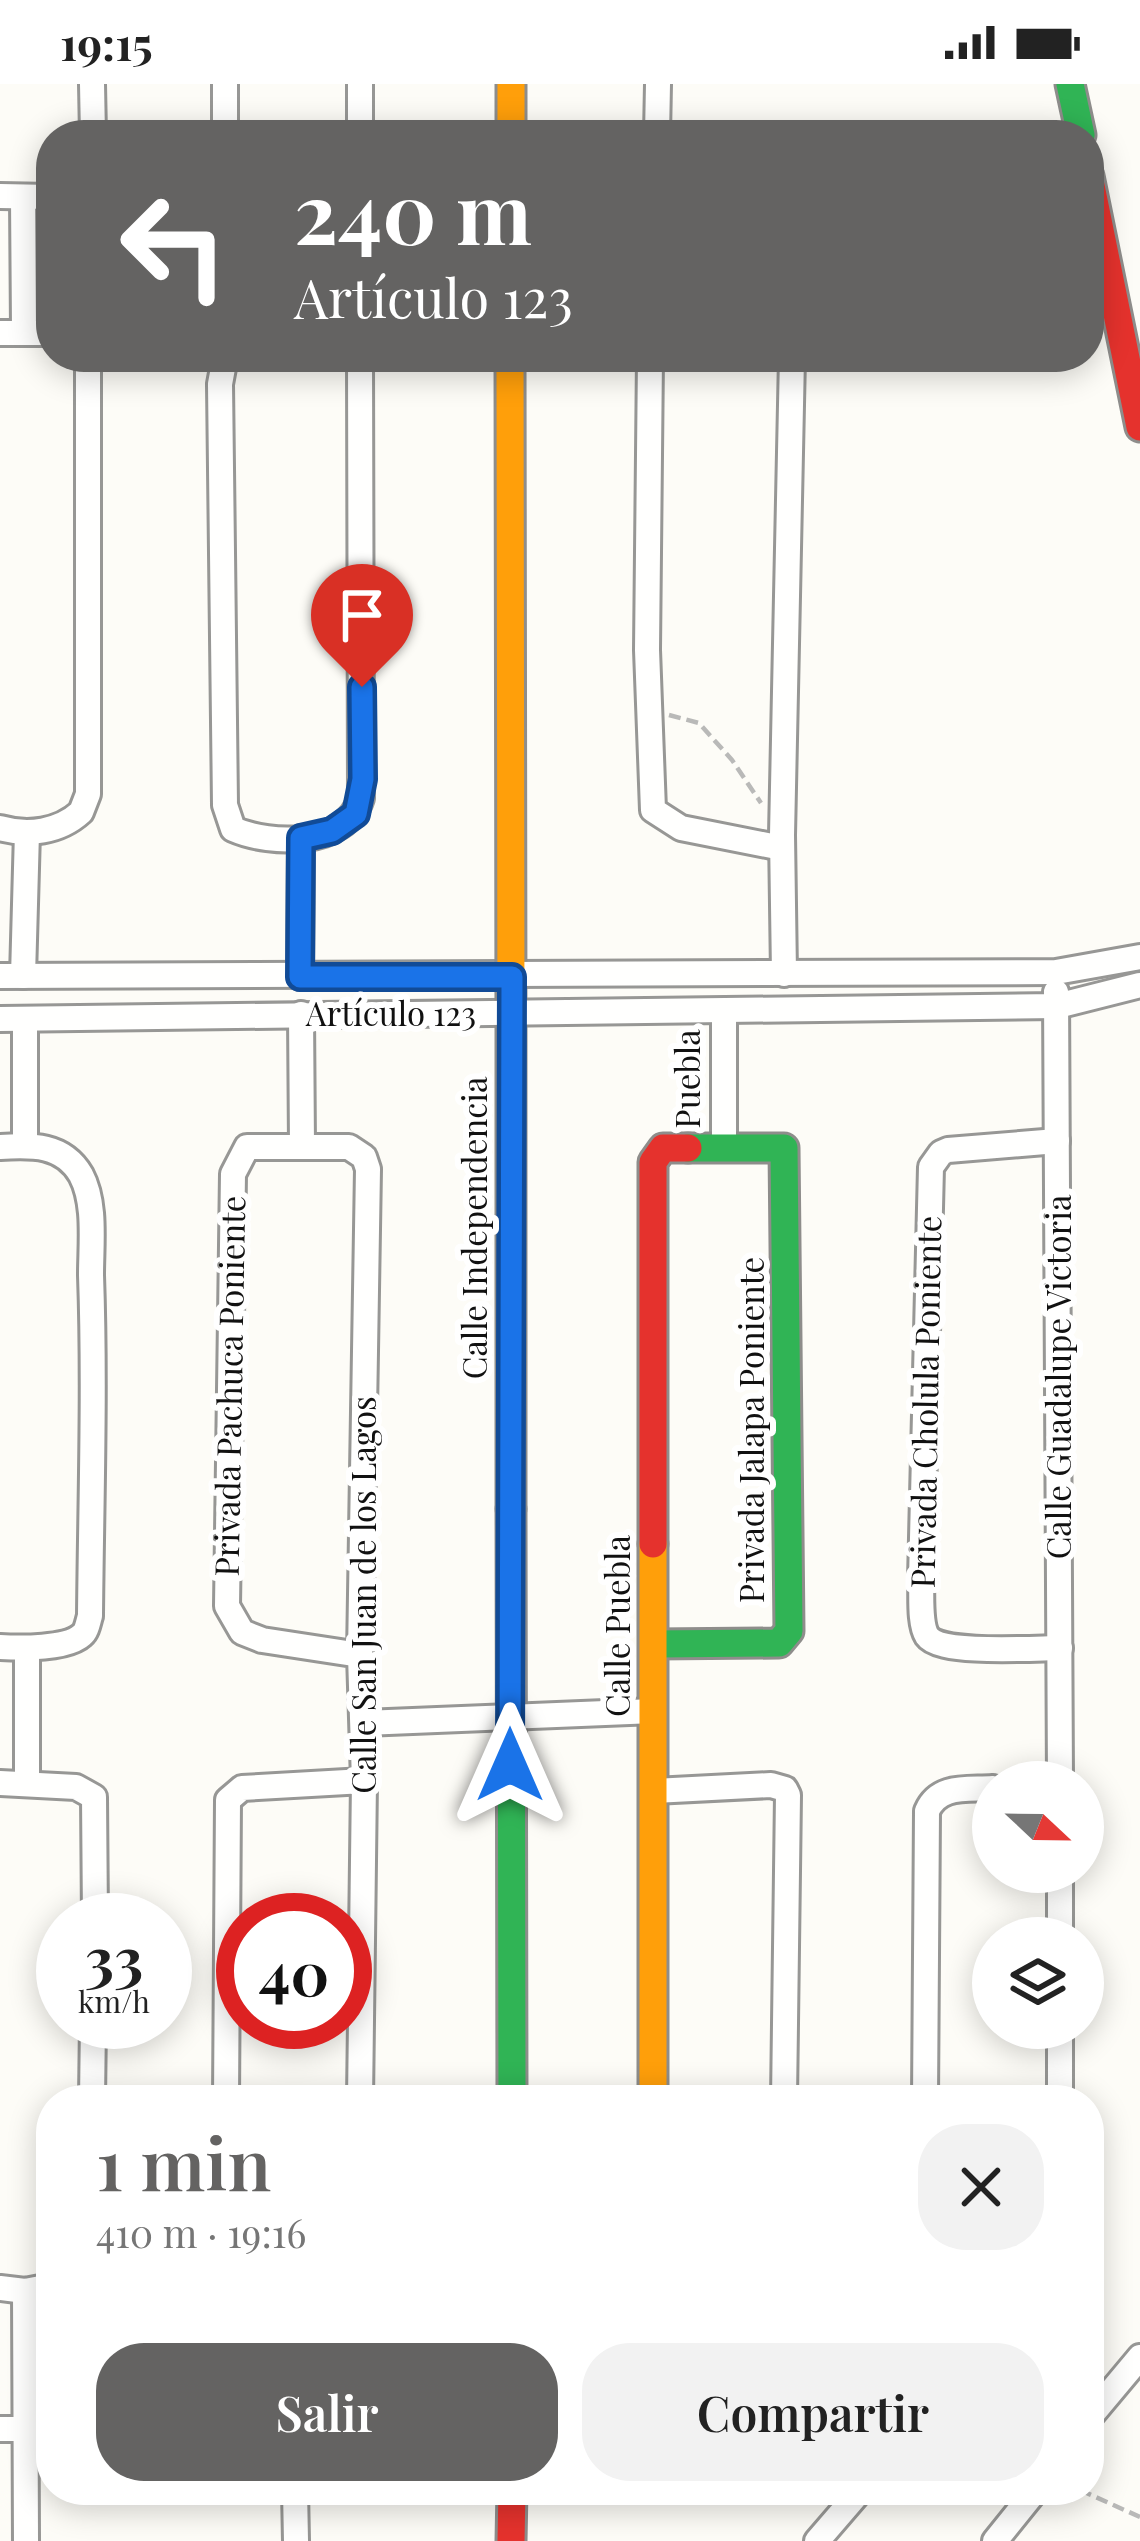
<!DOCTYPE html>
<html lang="es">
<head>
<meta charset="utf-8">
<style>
	body { margin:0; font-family:"Playfair Display",serif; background:#f2f2f2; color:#222; height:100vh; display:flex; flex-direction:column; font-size:45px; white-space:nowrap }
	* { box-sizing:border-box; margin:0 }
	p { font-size:39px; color:#767676 }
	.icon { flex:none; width:66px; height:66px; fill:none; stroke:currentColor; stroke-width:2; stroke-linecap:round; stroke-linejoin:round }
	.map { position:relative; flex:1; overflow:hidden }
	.details { position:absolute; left:36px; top:2001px; width:1068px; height:420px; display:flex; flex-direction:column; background:#fff; border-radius:48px; box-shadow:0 6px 30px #0003 }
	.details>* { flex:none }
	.hud { position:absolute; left:36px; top:36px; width:1068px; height:252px; border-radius:48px; box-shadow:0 6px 30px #0003; background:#646362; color:#fff; overflow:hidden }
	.needle { width:78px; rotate:112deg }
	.buttons { position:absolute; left:972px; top:1677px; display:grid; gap:24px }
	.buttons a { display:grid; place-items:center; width:132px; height:132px; border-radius:50%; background:#fff; box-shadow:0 6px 30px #0003; font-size:60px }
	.speed { position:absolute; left:36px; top:1809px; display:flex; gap:24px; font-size:60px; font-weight:700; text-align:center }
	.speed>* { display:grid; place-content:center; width:156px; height:156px; border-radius:50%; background:#fff; box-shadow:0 6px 30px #0003; line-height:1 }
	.speed small { font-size:30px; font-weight:400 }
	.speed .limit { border:18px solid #d22; background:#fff; color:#111 }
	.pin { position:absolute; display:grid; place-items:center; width:102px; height:102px; color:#fff; margin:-123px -51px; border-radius:50% 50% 50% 0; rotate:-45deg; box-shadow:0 0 12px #0007 }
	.pin .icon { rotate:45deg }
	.me { position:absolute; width:132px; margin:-66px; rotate:0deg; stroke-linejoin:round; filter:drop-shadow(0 0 9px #0008) }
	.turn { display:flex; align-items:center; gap:42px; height:252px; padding:0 60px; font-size:54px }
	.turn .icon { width:156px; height:156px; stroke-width:2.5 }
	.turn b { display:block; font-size:84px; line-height:102px }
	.round { display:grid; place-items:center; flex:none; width:126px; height:126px; border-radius:48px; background:#f2f2f2 }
	.overview { display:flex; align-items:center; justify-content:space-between; height:204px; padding:0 60px }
	h1 { font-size:72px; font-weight:600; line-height:90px; color:#646362 }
	.primary-button { display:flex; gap:24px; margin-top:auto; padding:24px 60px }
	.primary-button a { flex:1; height:138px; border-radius:48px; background:#646362; color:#fff; font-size:48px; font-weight:600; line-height:138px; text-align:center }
	.primary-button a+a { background:#f2f2f2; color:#222 }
	.status { display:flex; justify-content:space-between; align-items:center; height:84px; padding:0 60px; background:#fff; direction:ltr }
	.status svg { height:33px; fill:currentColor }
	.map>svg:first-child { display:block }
</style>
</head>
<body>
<div class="status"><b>19:15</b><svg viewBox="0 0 49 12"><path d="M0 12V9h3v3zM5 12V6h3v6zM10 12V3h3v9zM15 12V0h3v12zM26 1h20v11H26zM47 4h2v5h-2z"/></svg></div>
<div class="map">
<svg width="1140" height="2457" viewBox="0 0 1140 2457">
	<rect width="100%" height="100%" fill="#fdfcf7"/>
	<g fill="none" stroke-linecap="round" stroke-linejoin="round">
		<defs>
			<g id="street">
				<path d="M92,0L93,51"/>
				<path d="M360,0V51"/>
				<path d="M225,51V0"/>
				<path d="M657,51L658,0"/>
				<path d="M0,112L51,113"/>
				<path d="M23,114L24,246"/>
				<path d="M0,249H51"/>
				<path d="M225,273L220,300L225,721L233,745C272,762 346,763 361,714L360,273"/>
				<path d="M650,273L647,566L653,726L681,744L782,764"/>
				<path d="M0,744C28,752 59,748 81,728L88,710V273"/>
				<path d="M784,890L782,751L792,273"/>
				<path d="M0,892L1056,888L1140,873"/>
				<path d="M23,892L27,748"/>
				<path d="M300,893L301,754"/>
				<path d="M1056,908L1060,1698"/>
				<path d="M301,930L302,1061"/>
				<path d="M0,935L1057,922L1140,901"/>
				<path d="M25,935V1061"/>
				<path d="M1057,1057L948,1066L941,1069L931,1083L921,1495C922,1510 919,1539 927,1552C940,1571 1037,1564 1060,1564"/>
				<path d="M0,1063C32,1061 63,1060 81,1091C96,1119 91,1159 91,1191C95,1304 91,1419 90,1532C88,1538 87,1547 82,1551C67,1565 19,1564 0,1563"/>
				<path d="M724,1064V928"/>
				<path d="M360,1571L262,1556L242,1548L227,1522L233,1090L247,1063H349L364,1073L368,1085L360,1571L364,1697L360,2016"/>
				<path d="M364,1639L654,1627"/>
				<path d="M0,1699L76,1703L94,1713L95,1836"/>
				<path d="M27,1700V1565"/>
				<path d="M654,1707L771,1701L785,1705L788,1711L784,2016"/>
				<path d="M1060,1854V1788"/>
				<path d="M92,2016L93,1938"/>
				<path d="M226,2016L228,1716L242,1704L364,1697"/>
				<path d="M925,2016L927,1727C939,1700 967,1706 993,1704"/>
				<path d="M1060,2016V1944"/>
				<path d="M0,2204L25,2207L51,2202"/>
				<path d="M25,2207L26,2457"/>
				<path d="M1089,2334L1140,2273"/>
				<path d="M0,2345H51"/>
				<path d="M295,2406L296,2457"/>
				<path d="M817,2457L861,2406"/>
				<path d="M995,2457L1036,2406"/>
			</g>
			<g id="fast">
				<path d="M1070,0L1081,51"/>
				<path d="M511,1425L512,2016"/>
				<path d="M655,1560L779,1559L789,1547L784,1064H688"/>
			</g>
			<g id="slow">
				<path d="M511,0V51"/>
				<path d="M510,273L511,937"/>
				<path d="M653,1460V2016"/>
			</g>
			<g id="jam">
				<path d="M1089,92L1140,343"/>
				<path d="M511,937V1425"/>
				<path d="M653,1460V1078L663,1064H688"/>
				<path d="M511,2457L512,2406"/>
			</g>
		</defs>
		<use href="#street" stroke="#979795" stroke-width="30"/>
		<use href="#fast" stroke="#8e8d8b" stroke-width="33"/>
		<use href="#slow" stroke="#8e8d8b" stroke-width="33"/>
		<use href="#jam" stroke="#8e8d8b" stroke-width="33"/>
		<g stroke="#b9b9b8" stroke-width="4.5" stroke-dasharray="12 6" stroke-linecap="butt">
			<path d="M669,631L699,639L732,676L761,719"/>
			<path d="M1080,2406L1140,2433"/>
		</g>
		<use href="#street" stroke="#fffffe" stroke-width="24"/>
		<use href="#fast" stroke="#30b455" stroke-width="27"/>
		<use href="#slow" stroke="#ff9f0a" stroke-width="27"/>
		<use href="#jam" stroke="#e5322d" stroke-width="27"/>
	</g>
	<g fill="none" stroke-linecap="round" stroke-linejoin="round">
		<defs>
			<path id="route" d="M362,603L363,695L356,730L332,747L301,754L300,893H512L510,1681"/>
		</defs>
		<use href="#route" stroke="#114b97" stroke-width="30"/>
		<use href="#route" stroke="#1a73e8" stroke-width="21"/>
	</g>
	<g text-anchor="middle" stroke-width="12" stroke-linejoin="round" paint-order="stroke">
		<g font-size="33" fill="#111" stroke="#fff">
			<text x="391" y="942">Artículo 123</text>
			<text transform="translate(688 995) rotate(-90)" y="12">Puebla</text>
			<text transform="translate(475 1144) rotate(-90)" y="12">Calle Independencia</text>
			<text transform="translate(1059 1293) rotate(-90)" y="12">Calle Guadalupe Victoria</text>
			<text transform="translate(230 1302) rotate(-89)" y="12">Privada Pachuca Poniente</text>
			<text transform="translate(926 1318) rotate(-89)" y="12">Privada Cholula Poniente</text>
			<text transform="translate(752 1346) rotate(-90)" y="12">Privada Jalapa Poniente</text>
			<text transform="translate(364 1511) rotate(-90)" y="12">Calle San Juan de los Lagos</text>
			<text transform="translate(618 1542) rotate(-90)" y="12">Calle Puebla</text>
		</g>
	</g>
</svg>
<div class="buttons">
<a><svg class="needle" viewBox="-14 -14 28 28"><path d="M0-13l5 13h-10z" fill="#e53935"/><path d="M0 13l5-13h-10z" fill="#767676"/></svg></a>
<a><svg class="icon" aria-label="layers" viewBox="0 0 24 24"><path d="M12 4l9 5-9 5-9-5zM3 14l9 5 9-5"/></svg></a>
</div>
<div class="speed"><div>33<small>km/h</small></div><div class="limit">40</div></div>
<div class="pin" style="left:362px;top:603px;background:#d93025"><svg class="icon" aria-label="arrive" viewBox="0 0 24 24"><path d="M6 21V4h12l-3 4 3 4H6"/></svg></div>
<svg class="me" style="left:510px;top:1681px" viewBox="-20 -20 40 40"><path d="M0-17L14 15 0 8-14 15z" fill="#1a73e8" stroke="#fff" stroke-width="4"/></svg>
<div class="hud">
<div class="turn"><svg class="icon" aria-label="left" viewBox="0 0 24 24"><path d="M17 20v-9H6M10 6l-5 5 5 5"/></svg><div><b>240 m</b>Artículo 123</div></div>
</div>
<section class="details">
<div class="overview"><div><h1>1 min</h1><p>410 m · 19:16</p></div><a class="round"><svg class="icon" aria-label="close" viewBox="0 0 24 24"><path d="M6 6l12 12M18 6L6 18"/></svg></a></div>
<div class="primary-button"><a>Salir</a><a>Compartir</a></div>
</section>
</div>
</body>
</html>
